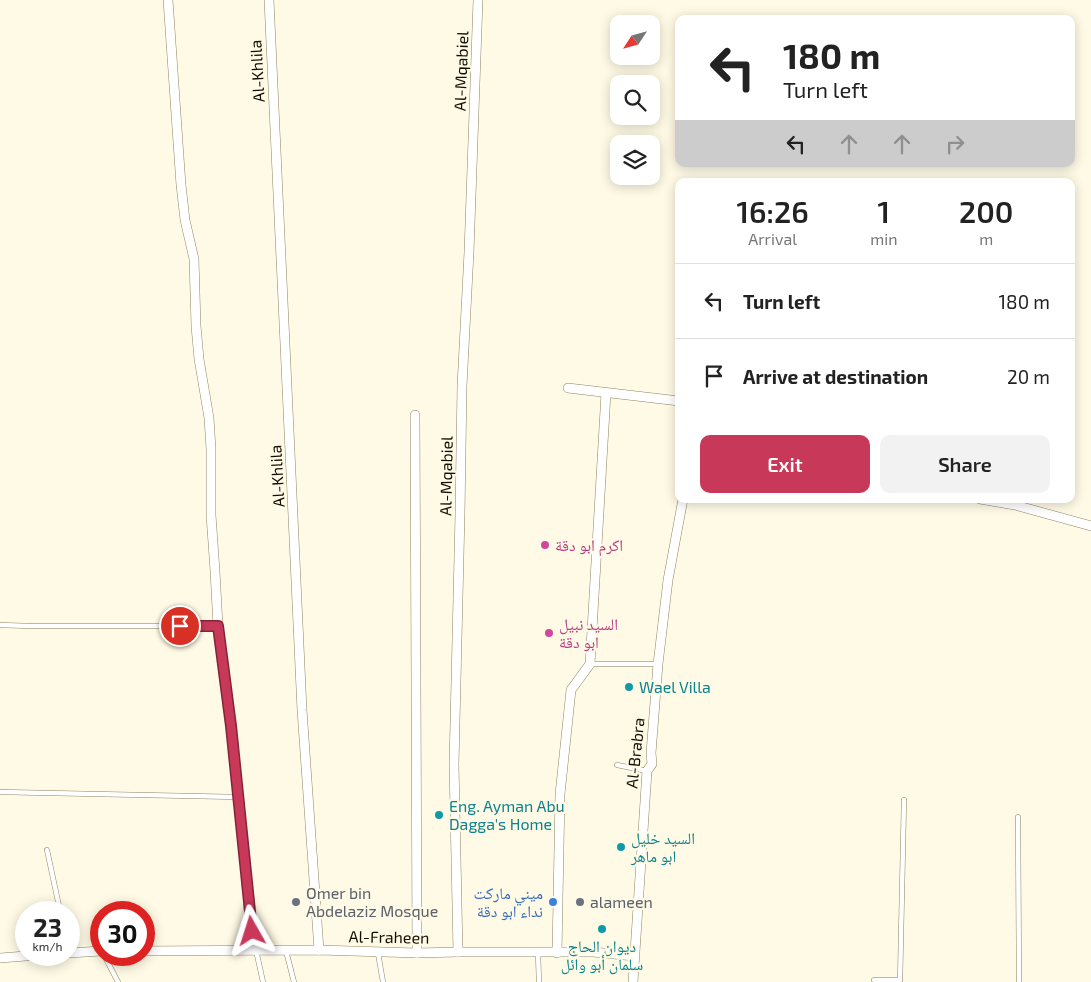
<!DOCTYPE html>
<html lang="en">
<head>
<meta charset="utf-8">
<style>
	body { margin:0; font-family:"Exo 2","Noto Naskh Arabic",sans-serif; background:#f2f2f2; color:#222; height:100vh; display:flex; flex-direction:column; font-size:19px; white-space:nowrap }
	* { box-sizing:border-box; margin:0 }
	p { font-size:16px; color:#767676 }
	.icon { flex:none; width:28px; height:28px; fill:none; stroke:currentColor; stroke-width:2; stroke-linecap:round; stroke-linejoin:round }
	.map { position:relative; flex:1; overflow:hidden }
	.drawer { position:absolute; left:675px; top:178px; width:400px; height:325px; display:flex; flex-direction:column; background:#fff; border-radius:10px; box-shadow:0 2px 12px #0003 }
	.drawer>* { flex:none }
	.banner { position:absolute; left:675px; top:15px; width:400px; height:152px; border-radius:10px; box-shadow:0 2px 12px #0003; background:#fff; color:#222; overflow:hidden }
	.needle { width:32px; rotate:234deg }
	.buttons { position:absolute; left:610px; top:15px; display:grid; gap:10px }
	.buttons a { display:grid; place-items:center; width:50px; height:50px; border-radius:10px; background:#fff; box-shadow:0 2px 12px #0003; font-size:25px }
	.speed { position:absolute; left:15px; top:901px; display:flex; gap:10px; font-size:25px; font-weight:700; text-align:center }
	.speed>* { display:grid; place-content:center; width:65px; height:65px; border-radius:50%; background:#fff; box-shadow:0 2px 12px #0003; line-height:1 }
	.speed small { font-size:12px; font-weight:400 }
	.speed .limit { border:8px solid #d22; background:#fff; color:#111 }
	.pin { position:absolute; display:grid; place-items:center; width:42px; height:42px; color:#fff; margin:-21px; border:2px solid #fff; border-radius:50%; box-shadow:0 1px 5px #0007 }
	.me { position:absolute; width:55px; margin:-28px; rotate:354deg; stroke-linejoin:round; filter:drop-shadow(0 0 4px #0008) }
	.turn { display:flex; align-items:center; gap:18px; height:105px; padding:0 25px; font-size:22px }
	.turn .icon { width:65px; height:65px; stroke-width:2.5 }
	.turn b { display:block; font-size:35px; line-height:42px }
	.lanes { display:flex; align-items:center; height:48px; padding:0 25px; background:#0003; justify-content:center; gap:25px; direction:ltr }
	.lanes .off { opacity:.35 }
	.eta { display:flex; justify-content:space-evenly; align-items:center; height:85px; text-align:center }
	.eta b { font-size:30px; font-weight:600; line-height:35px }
	.primary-button { display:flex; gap:10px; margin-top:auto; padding:10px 25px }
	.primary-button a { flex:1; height:58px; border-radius:10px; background:#c83859; color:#fff; font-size:20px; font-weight:600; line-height:58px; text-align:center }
	.primary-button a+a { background:#f2f2f2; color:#222 }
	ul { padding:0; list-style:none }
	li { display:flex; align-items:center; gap:15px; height:75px; padding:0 25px; border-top:1px solid #e0e0e0 }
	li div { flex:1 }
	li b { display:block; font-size:19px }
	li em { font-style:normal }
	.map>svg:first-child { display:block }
</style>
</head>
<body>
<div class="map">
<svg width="1091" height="982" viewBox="0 0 1091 982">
	<rect width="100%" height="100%" fill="#fffae5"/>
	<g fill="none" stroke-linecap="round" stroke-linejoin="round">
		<defs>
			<g id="lane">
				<path d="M0,625L30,626H218"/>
				<path d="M590,664H658"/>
				<path d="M617,765L647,771"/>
				<path d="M0,792L238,797"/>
				<path d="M1018,817L1019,982"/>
				<path d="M47,850L59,906L61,912"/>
				<path d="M69,932L76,952"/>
				<path d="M256,950L263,982"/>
				<path d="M286,951L294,982"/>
				<path d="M378,953L383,982"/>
				<path d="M538,953L539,982"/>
				<path d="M104,955L118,982"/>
				<path d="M874,980H900"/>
				<path d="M900,982L904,800"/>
			</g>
			<g id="street">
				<path d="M168,0L181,185L185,220L194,259L196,326L199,359L209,418L211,449V515L215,571L218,626L231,726L254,950"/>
				<path d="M269,0L302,710L319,950"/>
				<path d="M568,388L679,401"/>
				<path d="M415,415L417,953"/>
				<path d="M980,499L1015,505L1091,526"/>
				<path d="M144,951L319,950L417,953L458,952H593L634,956"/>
				<path d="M458,952L454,764L460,514L462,386L469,252L478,0"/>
				<path d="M69,953L101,951"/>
				<path d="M557,953L560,794L571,690L590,664L606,393"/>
				<path d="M0,958L38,955"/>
				<path d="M633,982L647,771L652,764L651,753L658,664L668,580L683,499"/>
			</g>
		</defs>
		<use href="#lane" stroke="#8d8466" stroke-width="5.5"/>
		<use href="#street" stroke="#8d8466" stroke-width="10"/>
		<use href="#lane" stroke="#fff" stroke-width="4.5"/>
		<use href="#street" stroke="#fff" stroke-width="9"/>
	</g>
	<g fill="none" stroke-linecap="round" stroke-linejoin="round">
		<defs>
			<path id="route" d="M180,626H218L231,726L252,931"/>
		</defs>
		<use href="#route" stroke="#82243a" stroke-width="12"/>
		<use href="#route" stroke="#c83859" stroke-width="9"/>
	</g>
	<g fill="#d1479c" stroke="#fffae5" stroke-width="2">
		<circle cx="545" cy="545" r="5"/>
		<circle cx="549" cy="633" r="5"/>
	</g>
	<g fill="#0f9aa8" stroke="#fffae5" stroke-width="2">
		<circle cx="629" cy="687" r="5"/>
		<circle cx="439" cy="815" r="5"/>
		<circle cx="621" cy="847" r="5"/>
		<circle cx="602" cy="929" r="5"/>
	</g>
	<g fill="#6b7280" stroke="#fffae5" stroke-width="2">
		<circle cx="296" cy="902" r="5"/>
		<circle cx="580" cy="902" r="5"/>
	</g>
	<circle fill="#3f7fe0" stroke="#fffae5" stroke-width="2" cx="553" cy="902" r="5"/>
	<g text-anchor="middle" stroke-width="4.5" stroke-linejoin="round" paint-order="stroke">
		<g font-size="16" fill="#110e04" stroke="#fffae5">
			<text transform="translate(257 71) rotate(-93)" y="6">Al-Khlila</text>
			<text transform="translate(461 71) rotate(-88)" y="6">Al-Mqabiel</text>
			<text transform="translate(277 476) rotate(-93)" y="6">Al-Khlila</text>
			<text transform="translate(446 476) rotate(-89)" y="6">Al-Mqabiel</text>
			<text transform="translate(635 753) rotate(-84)" y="6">Al-Brabra</text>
			<text transform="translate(389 937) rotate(1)" y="6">Al-Fraheen</text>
		</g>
		<g font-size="16" fill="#b23c85" stroke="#fffae5" text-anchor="start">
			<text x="555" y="551">اكرم ابو دقة</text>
			<text x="559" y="630">السيد نبيل<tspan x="559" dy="18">ابو دقة</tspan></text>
		</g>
		<g font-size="16" fill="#0d838f" stroke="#fffae5" text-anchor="start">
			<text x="639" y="693">Wael Villa</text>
			<text x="449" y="812">Eng. Ayman Abu<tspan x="449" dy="18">Dagga's Home</tspan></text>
			<text x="631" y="844">السيد خليل<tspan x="631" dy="18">ابو ماهر</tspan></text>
			<text x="602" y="952" text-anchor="middle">ديوان الحاج<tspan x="602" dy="18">سلمان أبو وائل</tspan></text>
		</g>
		<g font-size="16" fill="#5b616d" stroke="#fffae5" text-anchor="start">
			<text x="306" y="899">Omer bin<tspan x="306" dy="18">Abdelaziz Mosque</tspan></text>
			<text x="590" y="908">alameen</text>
		</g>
		<g font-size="16" fill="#366cbe" stroke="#fffae5" text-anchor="end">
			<text x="543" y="899">ميني ماركت<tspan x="543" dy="18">نداء ابو دقة</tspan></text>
		</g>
	</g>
</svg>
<div class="buttons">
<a><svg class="needle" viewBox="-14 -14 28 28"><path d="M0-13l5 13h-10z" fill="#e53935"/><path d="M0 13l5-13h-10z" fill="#767676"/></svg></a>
<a><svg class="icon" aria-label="search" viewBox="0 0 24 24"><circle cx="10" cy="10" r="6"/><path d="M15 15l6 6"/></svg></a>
<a><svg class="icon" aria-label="layers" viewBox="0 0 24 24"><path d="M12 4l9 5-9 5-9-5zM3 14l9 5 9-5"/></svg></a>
</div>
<div class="speed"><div>23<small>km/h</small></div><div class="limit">30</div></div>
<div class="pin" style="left:180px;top:626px;background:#d93025"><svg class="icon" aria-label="arrive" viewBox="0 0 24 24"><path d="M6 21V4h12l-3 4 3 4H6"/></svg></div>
<svg class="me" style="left:252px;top:931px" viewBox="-20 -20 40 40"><path d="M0-17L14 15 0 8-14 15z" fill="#c83859" stroke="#fff" stroke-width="4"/></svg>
<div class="banner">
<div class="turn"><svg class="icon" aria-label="left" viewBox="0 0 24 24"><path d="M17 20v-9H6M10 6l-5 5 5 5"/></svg><div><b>180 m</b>Turn left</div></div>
<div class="lanes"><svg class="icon" aria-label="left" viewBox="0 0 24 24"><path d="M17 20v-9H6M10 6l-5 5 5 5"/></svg><svg class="icon off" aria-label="ahead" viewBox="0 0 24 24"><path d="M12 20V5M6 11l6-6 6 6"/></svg><svg class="icon off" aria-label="ahead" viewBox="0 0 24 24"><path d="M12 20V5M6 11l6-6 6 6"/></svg><svg class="icon off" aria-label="right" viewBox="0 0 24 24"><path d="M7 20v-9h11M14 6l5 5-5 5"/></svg></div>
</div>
<section class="drawer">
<div class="eta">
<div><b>16:26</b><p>Arrival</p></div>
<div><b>1</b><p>min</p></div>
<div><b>200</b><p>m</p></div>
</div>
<ul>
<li><svg class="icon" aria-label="left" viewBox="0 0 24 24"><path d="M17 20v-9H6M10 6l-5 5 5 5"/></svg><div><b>Turn left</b></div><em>180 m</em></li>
<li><svg class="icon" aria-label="arrive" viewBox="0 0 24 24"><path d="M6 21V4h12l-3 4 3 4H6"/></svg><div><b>Arrive at destination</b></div><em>20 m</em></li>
</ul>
<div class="primary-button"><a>Exit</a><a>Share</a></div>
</section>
</div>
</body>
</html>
